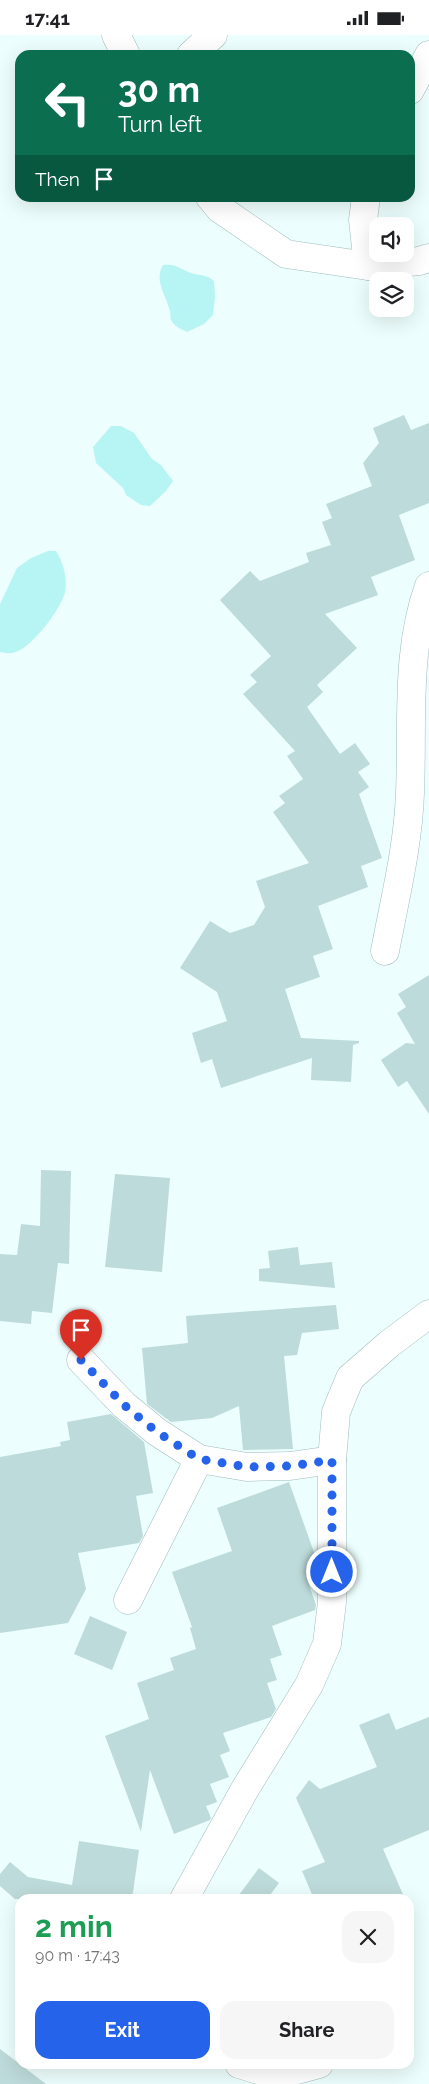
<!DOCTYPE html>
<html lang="en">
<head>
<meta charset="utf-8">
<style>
	body { margin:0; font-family:Raleway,sans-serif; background:#f6f6f6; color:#202124; height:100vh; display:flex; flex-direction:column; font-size:19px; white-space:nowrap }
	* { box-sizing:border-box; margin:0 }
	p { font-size:16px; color:#757577 }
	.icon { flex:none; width:28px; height:28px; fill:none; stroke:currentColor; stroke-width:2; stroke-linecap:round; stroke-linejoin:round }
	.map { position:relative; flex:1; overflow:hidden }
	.details { position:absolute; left:15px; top:1859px; width:399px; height:175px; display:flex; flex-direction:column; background:#fff; border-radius:15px; box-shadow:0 5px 20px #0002 }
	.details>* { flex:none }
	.hud { position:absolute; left:15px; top:15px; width:400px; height:152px; border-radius:15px; box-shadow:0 5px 20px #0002; background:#0b6e4f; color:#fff; overflow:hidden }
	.fabs { position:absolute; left:369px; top:182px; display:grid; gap:10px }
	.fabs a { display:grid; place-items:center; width:45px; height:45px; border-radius:10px; background:#fff; box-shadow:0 5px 20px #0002; font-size:25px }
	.pin { position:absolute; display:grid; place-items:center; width:42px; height:42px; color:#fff; margin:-51px -21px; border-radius:50% 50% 50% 0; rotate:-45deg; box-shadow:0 0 5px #0007 }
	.pin .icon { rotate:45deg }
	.me { position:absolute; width:55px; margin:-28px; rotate:0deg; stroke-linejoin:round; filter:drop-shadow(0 0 4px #0008) }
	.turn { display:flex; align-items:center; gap:18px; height:105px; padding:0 20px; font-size:22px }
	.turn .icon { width:65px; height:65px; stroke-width:2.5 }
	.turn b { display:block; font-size:35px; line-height:42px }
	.then { display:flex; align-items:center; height:48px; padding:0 20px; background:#0003; gap:10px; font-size:19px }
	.round { display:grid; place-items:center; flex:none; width:52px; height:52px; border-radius:15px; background:#f6f6f6 }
	.overview { display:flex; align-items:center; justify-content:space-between; height:85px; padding:0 20px }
	h1 { font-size:30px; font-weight:700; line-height:38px; color:#1e9e55 }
	.cta { display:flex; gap:10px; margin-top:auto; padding:10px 20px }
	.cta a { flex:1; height:58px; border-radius:15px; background:#2563eb; color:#fff; font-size:20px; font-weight:700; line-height:58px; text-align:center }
	.cta a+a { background:#f6f6f6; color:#202124 }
	.status { display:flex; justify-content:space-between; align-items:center; height:35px; padding:0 25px; background:#fff; direction:ltr }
	.status svg { height:14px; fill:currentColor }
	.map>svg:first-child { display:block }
</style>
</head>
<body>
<div class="status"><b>17:41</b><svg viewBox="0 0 49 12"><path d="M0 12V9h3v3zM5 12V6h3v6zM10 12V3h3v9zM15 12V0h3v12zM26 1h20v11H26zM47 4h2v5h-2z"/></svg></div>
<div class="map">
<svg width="429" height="2049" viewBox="0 0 429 2049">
	<rect width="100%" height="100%" fill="#ecfefd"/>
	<g fill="#b7f5f4">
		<path d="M163,230C178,228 182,236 195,239C204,241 207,240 214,246L215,261L213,280L204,289L187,297C181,294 174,291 171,285C170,281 171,276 169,273C165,258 154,245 163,230Z"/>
		<path d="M111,391H121L134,398L152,424L161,430L173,446L166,456L150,471L141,470L126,460L123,453L96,428L93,412Z"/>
		<path d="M48,516H56C63,526 68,545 65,557C61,574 33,611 16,617C10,619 5,618 0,617V569L17,533L31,523Z"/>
	</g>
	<g fill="#bddbda">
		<path d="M404,380L411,395L429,388V468L399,480L415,525L371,542L378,560L325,579L357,613L317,650L323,657L307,672L340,719L355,708L370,729L358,737L369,752L359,759L382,823L361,831L368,852L318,871L333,914L313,921L320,942L285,954L301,1003L359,1006V1008L353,1010L351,1047L311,1045L312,1023L221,1053L212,1024L201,1028L192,998L227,986L217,957L180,933L210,886L230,898L254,890L265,872L256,846L309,828L273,777L285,768L279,761L303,744L287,721L295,716L243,659L257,647L250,640L271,621L220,565L250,536L260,546L309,527L306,518L331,510L322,487L332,483L326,469L372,451L363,428L379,408L373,393Z"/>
		<path d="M429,940V1079L407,1046L398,1052L381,1025L406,1008L415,1009L397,978L406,972L398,959Z"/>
		<path d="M41,1135L71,1136L69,1229L58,1228L52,1278L32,1276L31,1289L0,1286V1219L17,1220L21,1189L40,1191Z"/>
		<path d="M115,1139L170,1143L162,1237L105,1232Z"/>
		<path d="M298,1212L300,1230L332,1227L335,1253L259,1246V1234L270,1233L268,1216Z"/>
		<path d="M336,1270L339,1294L302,1298L297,1320L284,1321L293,1414L243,1415L239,1371L212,1383L171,1387L147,1369L142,1313L188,1308L186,1281Z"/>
		<path d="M111,1379L144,1407L153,1458L136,1461L143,1501L139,1508L78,1518L86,1554L68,1588L0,1598V1422L61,1411L60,1407L70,1405L67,1387Z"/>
		<path d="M289,1447L316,1523V1544L308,1547L316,1570L315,1575L272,1591L282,1620L270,1624L277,1645L267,1648L276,1674L271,1682L223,1698L230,1716L220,1720L229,1742L210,1749L217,1767L206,1771L211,1783L210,1785L174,1799L150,1735L141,1797L105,1701L149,1684L137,1648L174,1635L170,1623L196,1614L190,1593L192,1592L172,1537L232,1516L217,1473Z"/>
		<path d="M90,1581L127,1597L112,1635L74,1619Z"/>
		<path d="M389,1678L396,1695L429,1682V1795L383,1814L405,1864H314L302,1836L325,1827L296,1763L309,1745L320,1754L377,1732L359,1690Z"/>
		<path d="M79,1806L139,1815L132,1864H15L0,1851V1839L10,1827L28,1842L72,1850Z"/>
		<path d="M259,1833L279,1848L267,1864H236Z"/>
		<path d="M0,2014L46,2049H0Z"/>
	</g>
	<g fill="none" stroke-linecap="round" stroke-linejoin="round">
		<defs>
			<g id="minor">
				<path d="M116,0L126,20"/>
				<path d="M191,20L213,0"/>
				<path d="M410,55L429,20"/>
				<path d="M210,162L220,174L286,219L368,231L419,226L429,223"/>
				<path d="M366,162L363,185L368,231"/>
				<path d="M385,916C395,863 408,812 410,758C413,689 405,618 429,551"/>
				<path d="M81,1325L124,1370L157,1397L199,1424L247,1432L290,1431L332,1425"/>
				<path d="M128,1565L199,1424"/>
				<path d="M184,1864L245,1754L309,1650L327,1609L332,1567V1425L336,1377L350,1343L389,1309L429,1279"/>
				<path d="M239,2029L265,2037L297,2035L319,2029"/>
			</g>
		</defs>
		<use href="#minor" stroke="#9fbcbc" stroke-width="29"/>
		<use href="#minor" stroke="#fff" stroke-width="28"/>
	</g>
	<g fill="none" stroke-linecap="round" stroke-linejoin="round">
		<path stroke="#2563eb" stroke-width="9" stroke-dasharray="0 16.2" d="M81,1325L124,1370L157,1397L199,1424L247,1432L290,1431L332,1425V1537"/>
	</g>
</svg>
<div class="fabs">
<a><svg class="icon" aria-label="sound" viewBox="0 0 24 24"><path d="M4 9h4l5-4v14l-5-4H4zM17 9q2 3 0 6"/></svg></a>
<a><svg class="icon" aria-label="layers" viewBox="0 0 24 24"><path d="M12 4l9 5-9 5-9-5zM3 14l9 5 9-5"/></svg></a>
</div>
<div class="pin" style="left:81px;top:1325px;background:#d93025"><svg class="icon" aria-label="arrive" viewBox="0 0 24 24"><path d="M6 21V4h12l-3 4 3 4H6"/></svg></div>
<svg class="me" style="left:332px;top:1537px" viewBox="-20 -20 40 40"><circle r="17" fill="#2563eb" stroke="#fff" stroke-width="3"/><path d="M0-11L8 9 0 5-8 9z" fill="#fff"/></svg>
<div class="hud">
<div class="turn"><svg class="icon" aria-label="left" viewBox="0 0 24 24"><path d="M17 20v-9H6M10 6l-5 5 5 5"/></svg><div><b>30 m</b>Turn left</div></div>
<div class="then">Then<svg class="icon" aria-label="arrive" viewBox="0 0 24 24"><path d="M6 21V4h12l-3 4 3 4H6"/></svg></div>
</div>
<section class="details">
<div class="overview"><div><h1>2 min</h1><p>90 m · 17:43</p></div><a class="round"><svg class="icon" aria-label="close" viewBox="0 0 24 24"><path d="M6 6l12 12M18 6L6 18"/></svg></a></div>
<div class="cta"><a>Exit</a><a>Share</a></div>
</section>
</div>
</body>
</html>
